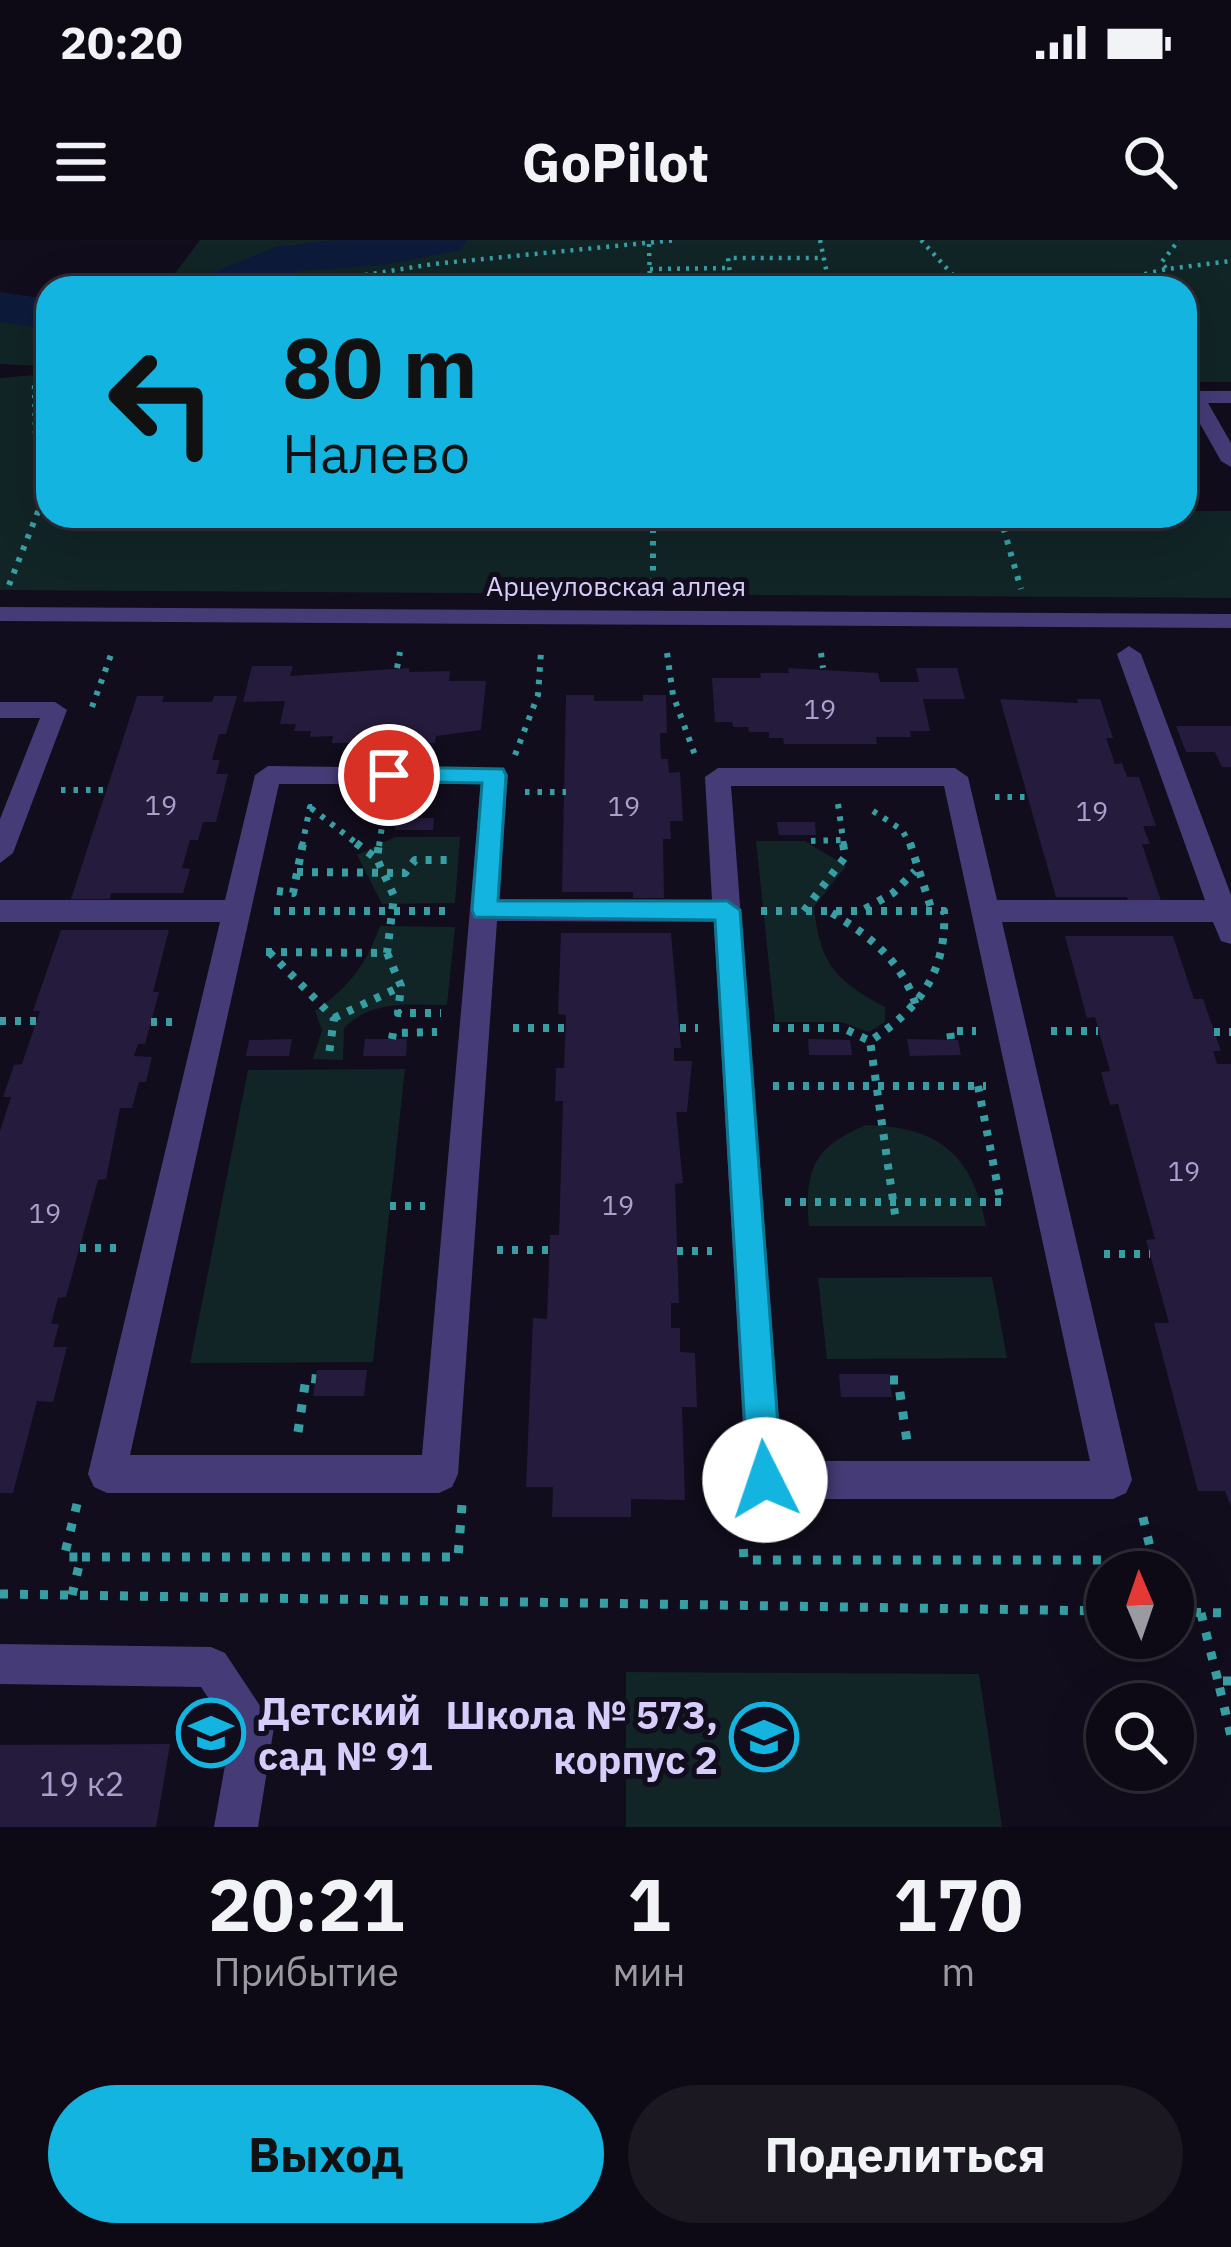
<!DOCTYPE html>
<html lang="ru">
<head>
<meta charset="utf-8">
<style>
	body { margin:0; font-family:"IBM Plex Sans",sans-serif; background:#1b1822; color:#f1f3f6; height:100vh; display:flex; flex-direction:column; font-size:45px; white-space:nowrap }
	* { box-sizing:border-box; margin:0 }
	p { font-size:39px; color:#9a9aa0 }
	.icon { flex:none; width:66px; height:66px; fill:none; stroke:currentColor; stroke-width:2; stroke-linecap:round; stroke-linejoin:round }
	.map { position:relative; height:1587px; overflow:hidden }
	.panel { display:flex; flex-direction:column; background:#0d0a15; flex:1 }
	.panel>* { flex:none }
	.top-card { position:absolute; left:36px; top:36px; width:1161px; height:252px; border-radius:36px; box-shadow:0 12px 48px #0002,0 0 0 3px #2d2b34; background:#13b5e0; color:#111; overflow:hidden }
	.needle { width:78px; rotate:358deg }
	.tools { position:absolute; left:1086px; top:1311px; display:grid; gap:24px }
	.tools a { display:grid; place-items:center; width:108px; height:108px; border-radius:50%; background:#0d0a15; box-shadow:0 12px 48px #0002,0 0 0 3px #2d2b34; font-size:60px }
	.pin { position:absolute; display:grid; place-items:center; width:102px; height:102px; color:#fff; margin:-51px; border:6px solid #fff; border-radius:50%; box-shadow:0 3px 12px #0007 }
	.me { position:absolute; width:132px; margin:-66px; rotate:356deg; stroke-linejoin:round; filter:drop-shadow(0 0 9px #0008) }
	.turn { display:flex; align-items:center; gap:42px; height:252px; padding:0 48px; font-size:54px }
	.turn .icon { width:156px; height:156px; stroke-width:2.5 }
	.turn b { display:block; font-size:84px; line-height:102px }
	.eta { display:flex; justify-content:space-evenly; align-items:center; height:204px; text-align:center }
	.eta b { font-size:72px; font-weight:800; line-height:84px }
	.cta { display:flex; gap:24px; margin-top:auto; padding:24px 48px }
	.cta a { flex:1; height:138px; border-radius:72px; background:#13b5e0; color:#111; font-size:48px; font-weight:800; line-height:138px; text-align:center }
	.cta a+a { background:#1b1822; color:#f1f3f6 }
	.status { display:flex; justify-content:space-between; align-items:center; height:84px; padding:0 60px; background:#0d0a15; direction:ltr }
	.status svg { height:33px; fill:currentColor }
	header { display:flex; justify-content:space-between; align-items:center; height:156px; padding:0 48px; background:#0d0a15; font-size:54px; font-weight:800 }
	.map>svg:first-child { display:block }
</style>
</head>
<body>
<div class="status"><b>20:20</b><svg viewBox="0 0 49 12"><path d="M0 12V9h3v3zM5 12V6h3v6zM10 12V3h3v9zM15 12V0h3v12zM26 1h20v11H26zM47 4h2v5h-2z"/></svg></div>
<header><svg class="icon" aria-label="menu" viewBox="0 0 24 24"><path d="M4 6h16M4 12h16M4 18h16"/></svg>GoPilot<svg class="icon" aria-label="search" viewBox="0 0 24 24"><circle cx="10" cy="10" r="6"/><path d="M15 15l6 6"/></svg></header>
<div class="map">
<svg width="1231" height="1587" viewBox="0 0 1231 1587">
	<rect width="100%" height="100%" fill="#110d1c"/>
	<g fill="#112426">
		<path d="M200,0H1231V142H1185V48H164Z"/>
		<path d="M48,52V276H1185V271H1231V358L0,350V138L34,135L38,126L0,124V57L27,66Z"/>
		<path d="M395,597H460L455,663L382,664L357,615Z"/>
		<path d="M756,601H805L846,626L814,667C820,724 835,740 885,767V782L869,792L841,782H775Z"/>
		<path d="M380,686L455,687L447,765C407,765 374,759 344,788L343,820L313,819L322,790L315,771C349,747 366,725 380,686Z"/>
		<path d="M405,829L373,1122L190,1123L248,830Z"/>
		<path d="M866,885C939,887 972,914 986,986H809C804,930 813,907 866,885Z"/>
		<path d="M992,1037L1007,1118L827,1119L818,1038Z"/>
		<path d="M626,1432L979,1434L1002,1587H626Z"/>
	</g>
	<g fill="none" stroke-linecap="round" stroke-linejoin="round">
		<g fill="#0e1a3a" fill-rule="evenodd">
			<path d="M337,0H467L460,10L384,25L300,31L259,48H193L200,38L275,7Z"/>
			<path d="M0,52L48,59V89L0,82Z"/>
		</g>
	</g>
	<g fill="#251b3c">
		<path d="M252,426H293L290,436L409,428V432L450,431L449,441H486L481,490L436,496L435,503H332L333,496L310,497L311,491H294L296,484H280L285,461L243,462Z"/>
		<path d="M788,428L878,433L880,442H919L916,428H957L965,459H923L930,491H910L911,497H876L877,504H784L783,498H769V492H749L748,487H733L732,482H715L712,438H761L760,433H789Z"/>
		<path d="M566,455H594V461H643V455H666L667,493H660L661,519H668L669,533L680,532L683,581H670L671,599H663L664,658H633V652H562Z"/>
		<path d="M137,456H164L162,462H212L214,456H237L226,494H219L212,520H220L216,534H228L216,582H203L198,600H190L182,628L190,629L183,653H111L110,659H71Z"/>
		<path d="M1000,459L1078,463L1077,459H1100L1113,498H1106L1115,524L1122,523L1127,537H1139L1156,586H1143L1150,604H1142L1162,664H1129L1127,657H1056Z"/>
		<path d="M1176,486H1231V527H1222L1215,512H1186Z"/>
		<path d="M397,578H434L433,590H395Z"/>
		<path d="M777,582H815L816,595H779Z"/>
		<path d="M61,690H169L153,752H159L151,782L145,804H138L134,816L152,817L146,842H139L132,868H120L106,939L98,940L66,1057L58,1058L51,1084H59L53,1107H67L53,1162L37,1161L13,1253H0V891L11,857H3L14,825L22,824L40,771H33Z"/>
		<path d="M561,693H671L681,808H674V821H692L687,872H676L683,943L675,944L679,1063H671V1088H680V1112L695,1113L697,1167H682L685,1260L631,1259V1277H552L553,1247H526L533,1078L547,1079L550,995H559L563,861H555L556,828H564L566,775L558,774Z"/>
		<path d="M1065,696H1173L1194,759H1203L1221,811H1213L1217,824H1231V1266L1225,1251H1198L1154,1083H1169L1146,1000L1155,999L1118,864L1110,865L1101,832L1110,831L1095,777L1087,778Z"/>
		<path d="M292,799L289,816H246L249,800Z"/>
		<path d="M365,799H407L406,816H363Z"/>
		<path d="M808,799L850,800L852,815H809Z"/>
		<path d="M907,799L958,800L961,815L910,816Z"/>
		<path d="M317,1130H367L364,1156H313Z"/>
		<path d="M839,1134H889L892,1157H841Z"/>
		<path d="M170,1504L156,1587H0V1505Z"/>
	</g>
	<g fill="none" stroke-linecap="round" stroke-linejoin="round">
		<g stroke="#379fa4" stroke-width="4.5" stroke-dasharray="3 6" stroke-linecap="butt">
			<path d="M820,0L830,48"/>
			<path d="M921,0L961,44"/>
			<path d="M649,4L650,48"/>
			<path d="M1166,28L1161,23L1179,0"/>
			<path d="M650,29L729,28"/>
			<path d="M1144,35L1156,48"/>
			<path d="M959,47L981,48"/>
			<path d="M285,48L433,24L676,0"/>
			<path d="M732,48L728,18H824"/>
			<path d="M1083,48L1167,29L1231,21"/>
			<path d="M48,134L34,147L35,193L48,240"/>
			<path d="M39,267L48,245"/>
		</g>
		<g stroke="#379fa4" stroke-width="6" stroke-dasharray="4.5 8" stroke-linecap="butt">
			<path d="M653,276V352"/>
			<path d="M1000,276L1021,349"/>
			<path d="M9,345L41,264"/>
			<path d="M667,413L673,455L696,518"/>
			<path d="M821,413L823,428"/>
			<path d="M397,428L400,412"/>
			<path d="M92,467L112,412"/>
			<path d="M515,515L538,455L541,412"/>
			<path d="M61,550H107"/>
			<path d="M525,552H566"/>
			<path d="M995,557H1029"/>
			<path d="M838,564L844,606"/>
			<path d="M311,568L360,606"/>
			<path d="M873,571L902,590L911,606"/>
			<path d="M811,601L842,600"/>
			<path d="M302,606L310,567H314"/>
			<path d="M379,606L385,566"/>
		</g>
		<g stroke="#379fa4" stroke-width="8" stroke-dasharray="6 9" stroke-linecap="butt">
			<path d="M356,603L377,619"/>
			<path d="M910,603L932,671"/>
			<path d="M297,632L405,633L415,620H451"/>
			<path d="M277,651L293,653L303,603"/>
			<path d="M865,669L893,653L915,631"/>
			<path d="M274,671H451"/>
			<path d="M761,671H944C947,732 919,769 870,801L896,981"/>
			<path d="M804,671L845,617L843,603"/>
			<path d="M832,673C870,696 903,722 916,766"/>
			<path d="M266,712L387,713L394,656L377,619L379,603"/>
			<path d="M269,712L334,778L329,814"/>
			<path d="M387,713L401,746L398,773H441"/>
			<path d="M334,778L400,747"/>
			<path d="M0,781H36"/>
			<path d="M151,782H174"/>
			<path d="M513,788H565"/>
			<path d="M680,788H698"/>
			<path d="M773,788H843L870,801"/>
			<path d="M1051,791H1098"/>
			<path d="M1214,792H1231"/>
			<path d="M392,799L393,793L437,792"/>
			<path d="M951,799L950,791H976"/>
			<path d="M773,846H986"/>
			<path d="M978,846L1001,963"/>
			<path d="M785,962H1010"/>
			<path d="M390,966H425"/>
			<path d="M80,1008H120"/>
			<path d="M497,1010H550"/>
			<path d="M677,1011H712"/>
			<path d="M1104,1014H1150"/>
		</g>
		<g stroke="#379fa4" stroke-width="9" stroke-dasharray="8 12" stroke-linecap="butt">
			<path d="M890,1140H898L907,1201"/>
			<path d="M298,1192L306,1138L316,1139"/>
			<path d="M77,1264L64,1317H80"/>
			<path d="M741,1269L744,1320H1129L1131,1332"/>
			<path d="M1129,1320H1153L1141,1269"/>
			<path d="M0,1354L1107,1371"/>
			<path d="M72,1355L81,1317H458L462,1265"/>
			<path d="M1173,1372L1231,1373"/>
			<path d="M1201,1373L1218,1441"/>
			<path d="M1231,1441H1218L1231,1496"/>
		</g>
		<g fill="#453c77" fill-rule="evenodd">
			<path d="M1231,151V163H1208L1231,203V227L1221,221L1185,157L1195,151Z"/>
			<path d="M0,367L1231,374V388L0,381Z"/>
			<path d="M1129,406L1141,414L1231,655V704L1221,701L1213,682H1002L1132,1240L1126,1253L1113,1259H765L752,1253L746,1240L714,682L497,681L458,1234L452,1247L439,1253H107L94,1247L88,1234L220,682H0V660H225L255,535L268,526L504,529L508,535L499,659L712,660L705,537L718,528H955L968,537L997,660H1205L1117,414ZM279,544H481L422,1215H130ZM731,546H944L1090,1221H782Z"/>
			<path d="M0,462H55L67,470L13,613L0,623V579L40,478H0Z"/>
			<path d="M0,1404L211,1407L225,1413L274,1487L258,1587H214L231,1492L201,1447L0,1444Z"/>
		</g>
	</g>
	<path fill="#13b5e0" stroke="#0c7692" stroke-width="3" d="M389,527L503,529L506,535L498,661H727L740,670L782,1240L777,1252L765,1257L753,1252L748,1240L715,680L475,677L472,670L482,543L381,541L377,535Z"/>
	<defs>
		<symbol id="school-ring" viewBox="-11 -11 22 22"><circle r="9.5" fill="#110d1c" stroke="#13b5e0" stroke-width="1.5"/><path d="M0-5L7-2L0 1L-7-2ZM-4 1L0 2.5L4 1V4Q0 6-4 4Z" fill="#13b5e0"/></symbol>
	</defs>
	<g fill-rule="evenodd">
		<use href="#school-ring" x="173" y="1455" width="76" height="76"/>
		<use href="#school-ring" x="726" y="1459" width="76" height="76"/>
	</g>
	<g text-anchor="middle" stroke-width="10" stroke-linejoin="round" paint-order="stroke">
		<g font-size="27" fill="#d7cdfb" stroke="#110d1c">
			<text x="616" y="356">Арцеуловская аллея</text>
		</g>
		<g font-size="27" fill="#aaa0cb">
			<text x="820" y="479">19</text>
			<text x="161" y="575">19</text>
			<text x="624" y="576">19</text>
			<text x="1092" y="581">19</text>
			<text x="1184" y="941">19</text>
			<text x="618" y="975">19</text>
			<text x="45" y="983">19</text>
		</g>
		<g font-size="33" fill="#aaa0cb">
			<text x="82" y="1556">19 к2</text>
		</g>
		<g font-size="39" font-weight="bold" fill="#d7cdfb" stroke="#110d1c" text-anchor="start">
			<text x="258" y="1485">Детский<tspan x="258" dy="45">сад № 91</tspan></text>
			<text x="718" y="1489" text-anchor="end">Школа № 573,<tspan x="718" dy="45">корпус 2</tspan></text>
		</g>
	</g>
</svg>
<div class="tools">
<a><svg class="needle" viewBox="-14 -14 28 28"><path d="M0-13l5 13h-10z" fill="#e53935"/><path d="M0 13l5-13h-10z" fill="#9a9aa0"/></svg></a>
<a><svg class="icon" aria-label="search" viewBox="0 0 24 24"><circle cx="10" cy="10" r="6"/><path d="M15 15l6 6"/></svg></a>
</div>
<div class="pin" style="left:389px;top:535px;background:#d93025"><svg class="icon" aria-label="arrive" viewBox="0 0 24 24"><path d="M6 21V4h12l-3 4 3 4H6"/></svg></div>
<svg class="me" style="left:765px;top:1240px" viewBox="-20 -20 40 40"><circle r="19" fill="#fff"/><path d="M0-13L10 11 0 6-10 11z" fill="#13b5e0"/></svg>
<div class="top-card">
<div class="turn"><svg class="icon" aria-label="left" viewBox="0 0 24 24"><path d="M17 20v-9H6M10 6l-5 5 5 5"/></svg><div><b>80 m</b>Налево</div></div>
</div>
</div>
<section class="panel">
<div class="eta">
<div><b>20:21</b><p>Прибытие</p></div>
<div><b>1</b><p>мин</p></div>
<div><b>170</b><p>m</p></div>
</div>
<div class="cta"><a>Выход</a><a>Поделиться</a></div>
</section>
</body>
</html>
